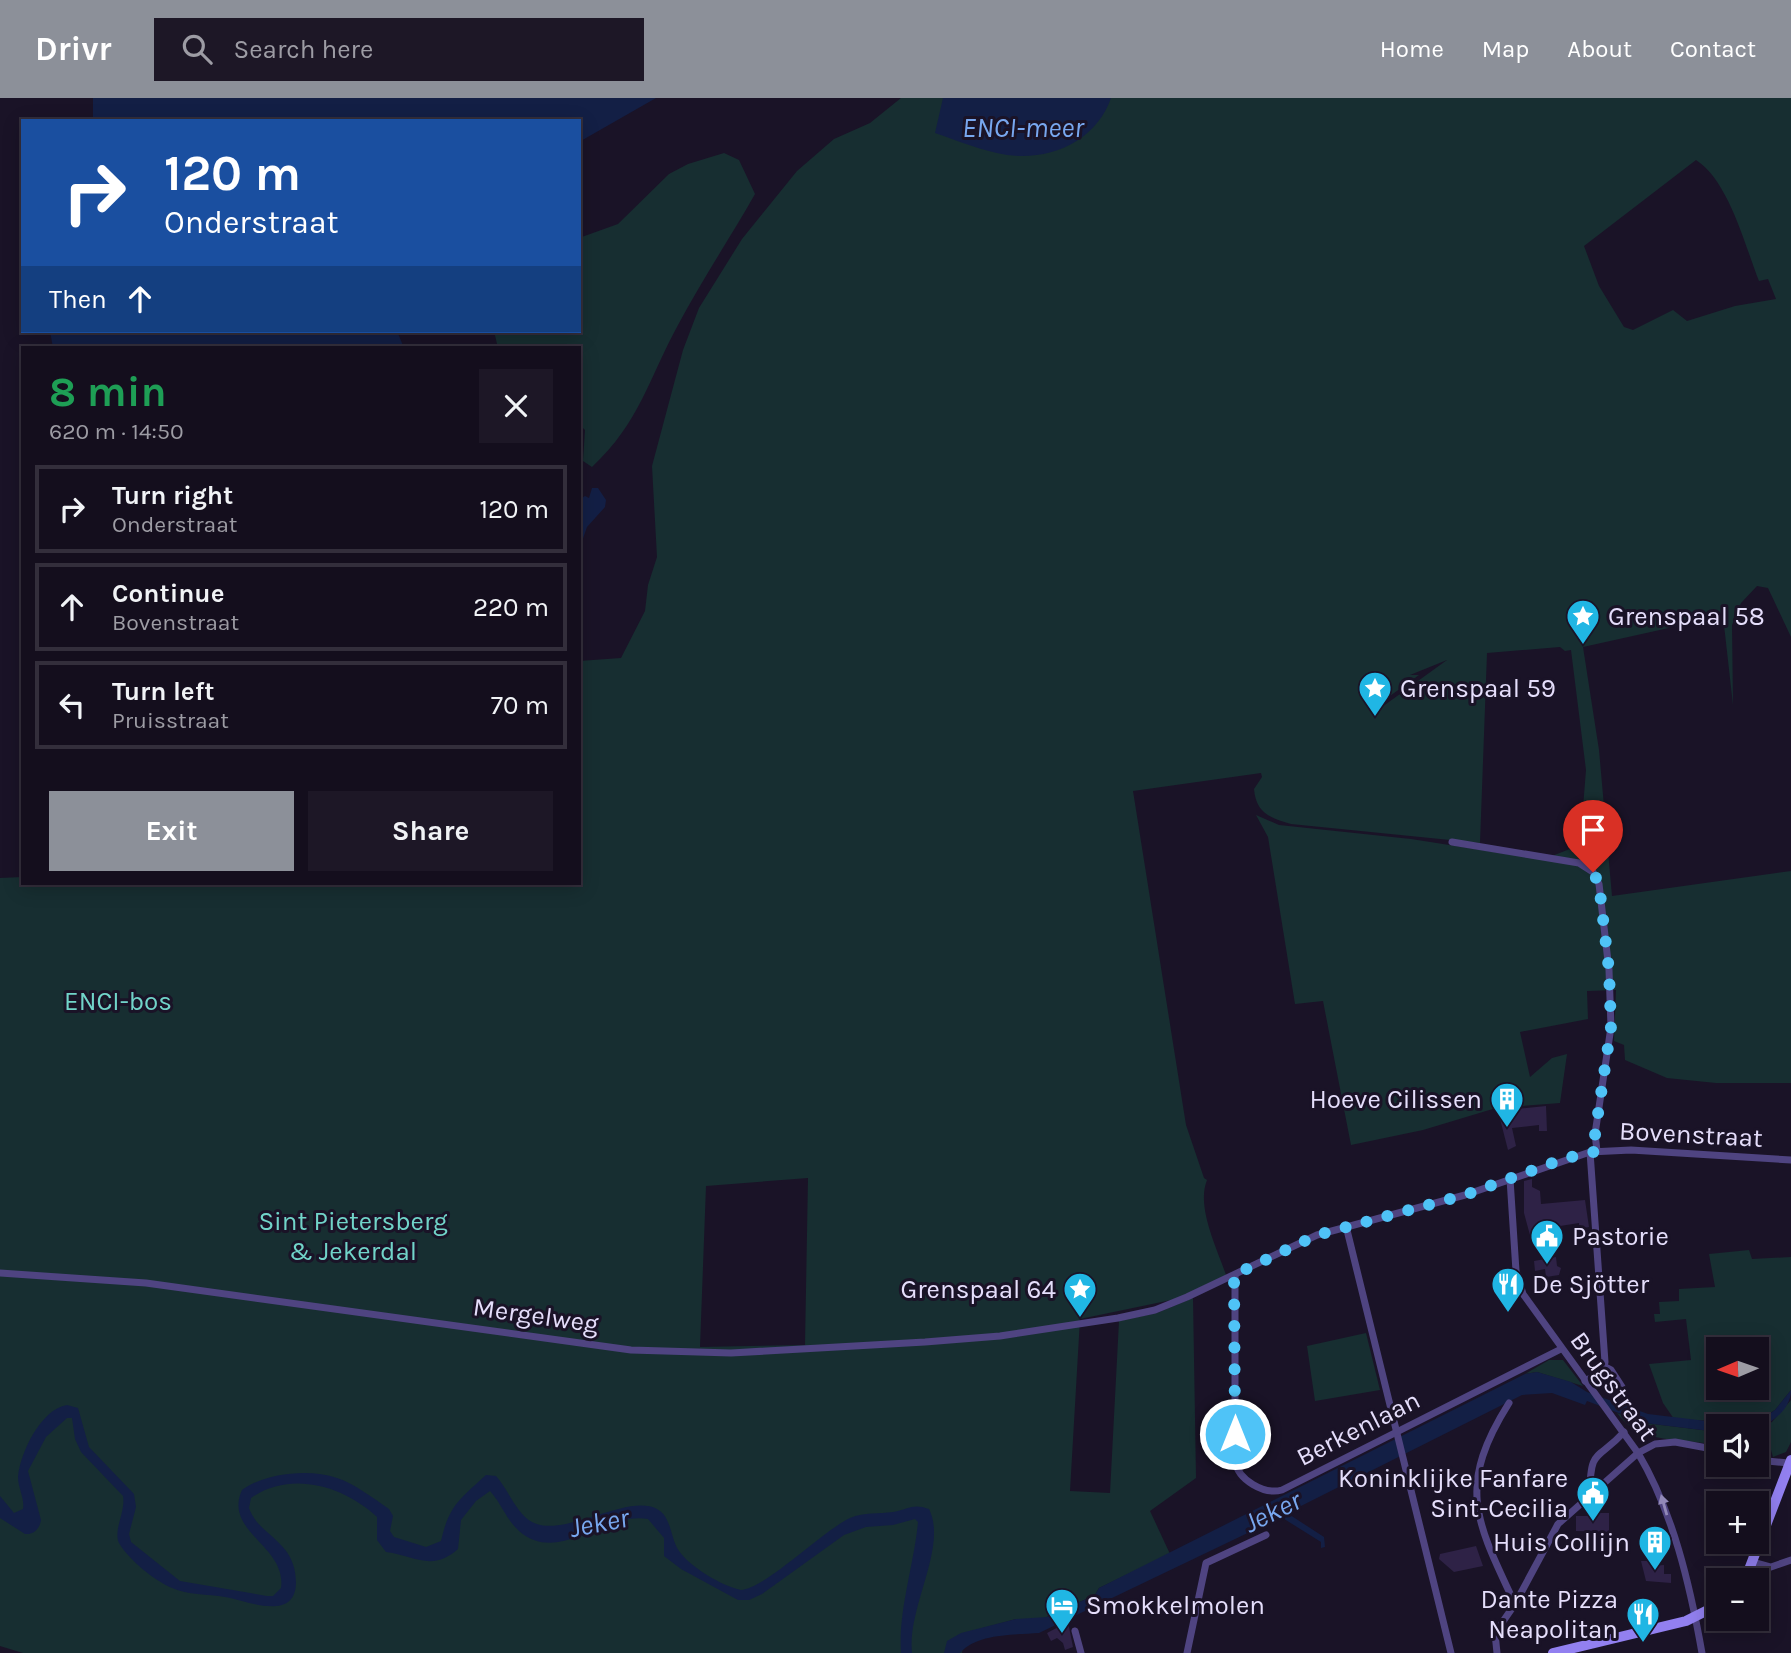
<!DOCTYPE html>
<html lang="en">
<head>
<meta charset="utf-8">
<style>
	body { margin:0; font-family:Karla,sans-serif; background:#1d1726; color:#f1f3f6; height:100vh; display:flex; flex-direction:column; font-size:26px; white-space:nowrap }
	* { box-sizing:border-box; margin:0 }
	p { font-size:23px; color:#9d9ca4 }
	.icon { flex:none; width:38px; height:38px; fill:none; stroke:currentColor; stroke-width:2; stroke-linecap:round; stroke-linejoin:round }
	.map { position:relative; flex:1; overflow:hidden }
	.details { position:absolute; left:21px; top:248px; width:560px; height:539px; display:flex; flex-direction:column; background:#140e1d; border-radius:0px; box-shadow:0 4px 18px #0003,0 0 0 2px #332e3b }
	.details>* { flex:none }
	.banner { position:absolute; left:21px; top:21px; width:560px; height:214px; border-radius:0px; box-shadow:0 4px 18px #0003,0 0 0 2px #332e3b; background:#1a4fa0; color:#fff; overflow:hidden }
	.needle { width:46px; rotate:268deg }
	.fabs { position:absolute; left:1706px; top:1239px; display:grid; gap:14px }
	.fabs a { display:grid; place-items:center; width:63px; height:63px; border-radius:0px; background:#140e1d; box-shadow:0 4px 18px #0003,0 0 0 2px #332e3b; font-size:35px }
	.pin { position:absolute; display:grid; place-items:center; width:60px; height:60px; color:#fff; margin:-72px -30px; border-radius:50% 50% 50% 0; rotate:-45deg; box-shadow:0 0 7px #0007 }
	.pin .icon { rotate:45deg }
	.me { position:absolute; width:77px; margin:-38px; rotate:0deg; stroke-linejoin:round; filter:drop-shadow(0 0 5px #0008) }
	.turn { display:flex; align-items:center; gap:24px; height:147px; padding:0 28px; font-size:32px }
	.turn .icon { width:91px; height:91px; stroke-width:2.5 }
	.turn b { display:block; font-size:49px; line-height:60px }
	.then { display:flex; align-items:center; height:66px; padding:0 28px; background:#0003; gap:14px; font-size:26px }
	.round { display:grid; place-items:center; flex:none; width:74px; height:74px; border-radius:0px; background:#1d1726 }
	.summary { display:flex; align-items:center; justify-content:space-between; height:119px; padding:0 28px }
	h1 { font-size:42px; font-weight:700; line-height:52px; color:#1e9e55 }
	.cta { display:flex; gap:14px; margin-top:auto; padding:14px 28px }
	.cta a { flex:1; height:80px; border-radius:0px; background:#8c9099; color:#fff; font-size:28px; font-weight:700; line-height:80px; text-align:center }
	.cta a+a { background:#1d1726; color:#f1f3f6 }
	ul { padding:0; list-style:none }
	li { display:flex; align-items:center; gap:21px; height:88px; margin:0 14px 10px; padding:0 14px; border:4px solid #332e3b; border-radius:0px }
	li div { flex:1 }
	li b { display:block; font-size:26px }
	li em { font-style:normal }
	header { display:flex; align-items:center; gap:42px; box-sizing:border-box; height:98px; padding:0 35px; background:#8c9099; color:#fff }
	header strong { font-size:33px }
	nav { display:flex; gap:38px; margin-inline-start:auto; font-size:24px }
	.search { width:490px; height:63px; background:#1d1726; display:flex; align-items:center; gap:18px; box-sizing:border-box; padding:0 24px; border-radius:0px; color:#9d9ca4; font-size:26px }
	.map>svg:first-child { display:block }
</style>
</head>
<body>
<header>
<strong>Drivr</strong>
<div class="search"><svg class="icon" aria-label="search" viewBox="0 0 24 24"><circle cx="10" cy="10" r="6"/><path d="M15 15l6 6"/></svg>Search here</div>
<nav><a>Home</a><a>Map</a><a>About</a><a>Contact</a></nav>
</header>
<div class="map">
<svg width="1791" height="1555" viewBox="0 0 1791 1555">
	<rect width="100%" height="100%" fill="#1a1327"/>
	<g fill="#172e31" fill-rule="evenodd">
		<path d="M901,0H1791V539L1768,490L1757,488L1741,505L1732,527L1733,607L1723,518L1583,549L1599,652L1612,798L1791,773V985H1716L1667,980L1625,962L1624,947L1614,943L1616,892L1587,893L1588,921L1520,934L1530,979L1552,960L1567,956L1560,1005L1496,1010L1423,1032L1351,1047L1323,903L1295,906L1268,739L1256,717L1279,727L1411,741L1513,757L1552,758L1580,747L1586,672L1571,552L1565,553L1560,549L1487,555L1480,745L1291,726C1270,720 1256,715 1254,691L1262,679L1261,675L1133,693L1186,1027L1204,1080L1207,1082C1196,1109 1217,1150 1226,1177L1176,1201L1080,1221L1070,1393L1110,1395L1119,1223L1157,1215L1193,1200L1196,1380L1150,1413L1170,1456L1099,1490L1095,1497L1040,1522L1016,1521L965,1535L962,1555H23L0,1548V780L23,779V786H579V563L621,560L645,513L648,487L657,459L652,368L683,252L699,210L742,141L797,73L834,41L870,25ZM1696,62C1729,83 1745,148 1759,183L1768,181L1776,201L1735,208L1687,223L1673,212L1633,232L1624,229L1599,188L1584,148ZM1447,562L1375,614L1376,608L1419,577H1410ZM808,1080L805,1247L700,1249L706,1088Z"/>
		<path d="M724,55L739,62L755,96C730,140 702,182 678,227C648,282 640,324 592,369L583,363L585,332L579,326V250H498L494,233H579V140L618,126L669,76L688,66Z"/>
		<path d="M1749,1152L1752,1161L1791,1159V1292L1775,1312L1753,1325L1674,1321L1663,1305L1649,1266L1691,1262L1686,1221L1655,1224L1654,1216H1660L1659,1204L1679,1203V1191L1715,1189L1709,1156ZM1718,1251H1757V1290H1718Z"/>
		<path d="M1366,1235L1380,1292L1315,1303L1307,1248Z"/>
		<path d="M1549,1262H1563L1583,1288L1537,1274L1525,1276Z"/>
		<path d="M1791,1302V1344L1786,1354L1773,1359L1771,1352L1757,1355V1331L1772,1324Z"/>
		<path d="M1617,1315L1645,1325L1718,1334V1348C1683,1338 1641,1349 1617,1315Z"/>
	</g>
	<g fill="#131f45">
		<path d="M93,0H656L579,44V23H93Z"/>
		<path d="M943,0H1111C1096,43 1051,63 1007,57C983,53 958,43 935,35Z"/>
		<path d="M50,233H397L404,250H53Z"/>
		<path d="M592,390H598L606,402L605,409L587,429L579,452V402L585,398L589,400Z"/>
		<path d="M1537,1274L1571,1284L1587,1294L1648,1316L1723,1325H1753L1762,1321L1775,1312L1791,1292C1791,1311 1773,1324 1757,1331V1328H1718V1334L1645,1325L1587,1303L1585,1307L1552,1295L1522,1297L1287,1415L1324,1439L1325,1449L1321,1450V1444L1281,1419L1039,1535C1015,1537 977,1535 960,1555H944L947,1543L961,1535L1016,1521L1047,1519L1095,1497L1099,1490L1525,1276Z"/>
		<path d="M67,1307L78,1310L89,1349L134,1396L136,1409L129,1436L131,1444L180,1483L267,1498H273L281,1490C287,1448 223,1434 242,1392C265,1375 309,1370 337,1380C355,1386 373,1400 389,1411L393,1418L390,1433L394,1439L426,1449L441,1443C449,1407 461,1400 486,1377L496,1378C508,1391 516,1415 532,1424C564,1441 627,1395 657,1411C672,1419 670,1440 679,1453C690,1469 722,1488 741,1492C765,1491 821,1434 850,1420C865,1414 878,1416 893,1414C909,1411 913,1405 929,1411C948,1449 907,1509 912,1555H901C898,1513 914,1467 918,1424L915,1421L893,1427L866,1429L844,1437L762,1496L749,1502H738L681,1471L664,1458V1440L648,1421C605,1413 559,1468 519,1433C506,1421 501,1405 490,1393L476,1403L461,1422L458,1451C432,1474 416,1458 386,1454L377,1442V1419C344,1388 291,1372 251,1400L249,1410C259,1439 296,1442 296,1485C295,1525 245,1502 225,1499C207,1496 188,1497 172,1490C155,1483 128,1461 119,1445C113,1432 126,1413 123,1398L81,1354L75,1341L72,1320H67L46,1339L28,1373L41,1422C40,1430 34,1437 25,1436L0,1420V1398L14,1415L23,1411C25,1401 18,1390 18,1379C20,1355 41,1311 67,1307Z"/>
	</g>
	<g fill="#2e2246">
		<path d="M1546,1008L1547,1033H1539V1027L1512,1030L1516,1048L1508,1052L1498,1013Z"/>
		<path d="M1532,1081V1089L1540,1093L1541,1106L1585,1102L1589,1129L1579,1131V1125L1541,1131V1137L1531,1141L1524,1115V1083Z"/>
		<path d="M1556,1159L1557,1168L1561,1170L1559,1177L1546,1179L1545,1171L1535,1173L1534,1163Z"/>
		<path d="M1594,1415H1609V1434L1576,1433V1418H1594Z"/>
		<path d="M1476,1448L1483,1468L1454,1474L1439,1461L1440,1456Z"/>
		<path d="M1641,1463H1651V1468L1664,1467V1476H1671V1485L1646,1483Z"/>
		<path d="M1068,1524L1073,1549L1065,1552L1063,1545L1057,1540L1051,1543L1047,1535Z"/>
	</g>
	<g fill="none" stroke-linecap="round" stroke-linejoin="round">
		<g stroke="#4f4481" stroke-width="7">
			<path d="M1452,744L1579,765L1593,774L1599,786L1609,872L1611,929L1595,1036L1597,1053"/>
			<path d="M1510,1081L1516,1173L1523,1196L1638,1355C1673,1414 1690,1487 1702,1555"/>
			<path d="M1346,1128L1451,1555"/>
			<path d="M0,1175L146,1185L631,1252L731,1255L925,1244L1000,1238L1118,1220L1155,1212L1187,1199L1317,1137L1465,1097L1590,1054L1631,1052L1791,1062"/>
			<path d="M1235,1177V1363C1238,1382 1264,1397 1282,1392L1561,1251"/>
			<path d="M1605,1269L1611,1272L1622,1289"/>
			<path d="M1585,1283L1603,1273L1605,1264L1590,1054"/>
			<path d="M1509,1305C1456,1389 1476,1423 1515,1506"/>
			<path d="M1757,1362L1789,1365"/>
			<path d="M1590,1395C1590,1349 1598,1363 1624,1334"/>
			<path d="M1753,1464L1771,1469L1791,1462"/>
			<path d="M1075,1533L1081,1555"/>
			<path d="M1187,1555L1206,1465L1266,1437"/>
			<path d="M1497,1555L1495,1535L1515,1506L1558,1426L1638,1355L1655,1346L1675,1344L1718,1352"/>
		</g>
		<g stroke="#9280f0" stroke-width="10">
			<path d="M1745,1482L1791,1362"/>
			<path d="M1553,1555L1686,1523L1718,1507"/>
		</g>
	</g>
	<defs><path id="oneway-solid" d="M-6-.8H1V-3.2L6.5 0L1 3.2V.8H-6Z" transform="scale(1.75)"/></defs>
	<use fill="#9289b8" href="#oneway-solid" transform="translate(1664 1407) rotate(-106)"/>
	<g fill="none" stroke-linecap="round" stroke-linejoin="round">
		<path stroke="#4fc3f7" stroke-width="12" stroke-dasharray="0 21.6" d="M1235,1336L1234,1177L1317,1137L1465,1097L1566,1060L1598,1053L1595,1036L1611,929L1609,872L1599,786L1593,774"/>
	</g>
	<defs>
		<symbol id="sight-pin" viewBox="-11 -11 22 30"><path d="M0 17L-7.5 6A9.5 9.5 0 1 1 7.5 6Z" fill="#20b6e4" stroke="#1a1327"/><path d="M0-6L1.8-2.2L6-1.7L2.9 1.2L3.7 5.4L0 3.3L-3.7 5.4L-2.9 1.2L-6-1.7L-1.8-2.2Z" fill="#fff"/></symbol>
		<symbol id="building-pin" viewBox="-11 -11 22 30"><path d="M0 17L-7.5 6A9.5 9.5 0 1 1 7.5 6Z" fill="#20b6e4" stroke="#1a1327"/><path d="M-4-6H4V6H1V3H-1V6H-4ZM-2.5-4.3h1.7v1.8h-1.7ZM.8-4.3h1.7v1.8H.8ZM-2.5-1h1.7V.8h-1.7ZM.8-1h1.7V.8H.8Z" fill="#fff"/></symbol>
		<symbol id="civic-pin" viewBox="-11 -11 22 30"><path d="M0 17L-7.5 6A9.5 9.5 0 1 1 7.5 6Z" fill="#20b6e4" stroke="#1a1327"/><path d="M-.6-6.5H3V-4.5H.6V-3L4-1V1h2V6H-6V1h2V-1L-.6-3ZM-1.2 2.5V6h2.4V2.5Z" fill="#fff"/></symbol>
		<symbol id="restaurant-pin" viewBox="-11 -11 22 30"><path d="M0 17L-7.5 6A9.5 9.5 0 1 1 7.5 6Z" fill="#20b6e4" stroke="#1a1327"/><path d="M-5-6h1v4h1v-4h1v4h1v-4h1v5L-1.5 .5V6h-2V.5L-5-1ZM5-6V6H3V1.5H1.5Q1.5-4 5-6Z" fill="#fff"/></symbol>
		<symbol id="hotel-pin" viewBox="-11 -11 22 30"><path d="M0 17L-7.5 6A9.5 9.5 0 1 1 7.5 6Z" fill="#20b6e4" stroke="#1a1327"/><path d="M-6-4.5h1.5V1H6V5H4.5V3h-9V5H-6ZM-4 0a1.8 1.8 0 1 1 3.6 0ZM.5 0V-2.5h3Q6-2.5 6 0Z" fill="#fff"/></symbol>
	</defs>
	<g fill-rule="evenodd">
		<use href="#sight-pin" x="1564" y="499" width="38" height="52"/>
		<use href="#sight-pin" x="1356" y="571" width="38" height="52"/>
		<use href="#building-pin" x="1488" y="982" width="38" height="52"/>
		<use href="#civic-pin" x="1528" y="1119" width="38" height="52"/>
		<use href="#restaurant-pin" x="1489" y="1167" width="38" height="52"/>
		<use href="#sight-pin" x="1061" y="1172" width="38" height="52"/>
		<use href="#civic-pin" x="1574" y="1376" width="38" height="52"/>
		<use href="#building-pin" x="1636" y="1425" width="38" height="52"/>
		<use href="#hotel-pin" x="1043" y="1488" width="38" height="52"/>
		<use href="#restaurant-pin" x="1624" y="1497" width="38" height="52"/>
	</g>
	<g text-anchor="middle" stroke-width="6" stroke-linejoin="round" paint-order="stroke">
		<g font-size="26" fill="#e5defb" stroke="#1a1327" text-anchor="start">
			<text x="1608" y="527">Grenspaal 58</text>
			<text x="1400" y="599">Grenspaal 59</text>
			<text x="1482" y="1010" text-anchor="end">Hoeve Cilissen</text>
			<text x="1572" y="1147">Pastorie</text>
			<text x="1532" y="1195">De Sjötter</text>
			<text x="1056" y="1200" text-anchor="end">Grenspaal 64</text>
			<text x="1568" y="1389" text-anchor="end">Koninklijke Fanfare<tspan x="1568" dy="30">Sint-Cecilia</tspan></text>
			<text x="1630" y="1453" text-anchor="end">Huis Collijn</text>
			<text x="1618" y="1510" text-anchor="end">Dante Pizza<tspan x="1618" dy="30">Neapolitan</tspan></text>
			<text x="1086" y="1516">Smokkelmolen</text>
		</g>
		<g font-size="26" fill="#71d4c9" stroke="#1a1327">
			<text x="118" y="912">ENCI-bos</text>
			<text x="353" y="1132">Sint Pietersberg<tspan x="353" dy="30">&amp; Jekerdal</tspan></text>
		</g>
		<g font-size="26" fill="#e5defb" stroke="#1a1327">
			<text transform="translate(1691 1036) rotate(3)" y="9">Bovenstraat</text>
			<text transform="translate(536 1217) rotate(8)" y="9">Mergelweg</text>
			<text transform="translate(1614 1288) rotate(54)" y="9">Brugstraat</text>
			<text transform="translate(1358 1330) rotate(-27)" y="9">Berkenlaan</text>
		</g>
		<g font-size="28" font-style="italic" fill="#78a7ef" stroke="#1a1327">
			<text x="1023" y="39">ENCI-meer</text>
			<text transform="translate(1272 1413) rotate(-26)" y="10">Jeker</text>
			<text transform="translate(599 1424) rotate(-11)" y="10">Jeker</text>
		</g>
	</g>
</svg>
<div class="fabs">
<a><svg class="needle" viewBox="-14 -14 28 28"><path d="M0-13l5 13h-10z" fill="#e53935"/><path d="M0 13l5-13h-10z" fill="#9d9ca4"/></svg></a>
<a><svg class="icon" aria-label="sound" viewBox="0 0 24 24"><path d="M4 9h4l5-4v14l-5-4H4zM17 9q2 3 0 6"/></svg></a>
<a>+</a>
<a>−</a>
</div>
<div class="pin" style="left:1593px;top:774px;background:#d93025"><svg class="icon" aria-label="arrive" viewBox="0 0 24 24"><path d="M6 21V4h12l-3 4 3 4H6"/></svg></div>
<svg class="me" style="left:1235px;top:1336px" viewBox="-20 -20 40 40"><circle r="17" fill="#4fc3f7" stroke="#fff" stroke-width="3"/><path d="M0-11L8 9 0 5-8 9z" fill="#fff"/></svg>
<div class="banner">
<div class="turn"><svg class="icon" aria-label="right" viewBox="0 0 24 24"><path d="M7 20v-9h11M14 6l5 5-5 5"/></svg><div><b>120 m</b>Onderstraat</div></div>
<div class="then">Then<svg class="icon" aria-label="ahead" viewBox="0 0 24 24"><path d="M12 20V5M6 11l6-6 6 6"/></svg></div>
</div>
<section class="details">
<div class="summary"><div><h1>8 min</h1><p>620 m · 14:50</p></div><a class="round"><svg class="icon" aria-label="close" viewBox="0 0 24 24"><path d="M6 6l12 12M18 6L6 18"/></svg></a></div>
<ul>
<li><svg class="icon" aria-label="right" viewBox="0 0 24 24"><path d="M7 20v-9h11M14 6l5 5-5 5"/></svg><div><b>Turn right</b><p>Onderstraat</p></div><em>120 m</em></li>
<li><svg class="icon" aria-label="ahead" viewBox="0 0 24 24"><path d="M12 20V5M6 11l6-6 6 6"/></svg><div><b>Continue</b><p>Bovenstraat</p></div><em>220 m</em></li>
<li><svg class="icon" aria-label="left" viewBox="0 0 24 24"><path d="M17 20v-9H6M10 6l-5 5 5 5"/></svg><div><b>Turn left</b><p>Pruisstraat</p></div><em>70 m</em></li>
</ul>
<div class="cta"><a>Exit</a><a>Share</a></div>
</section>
</div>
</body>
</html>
